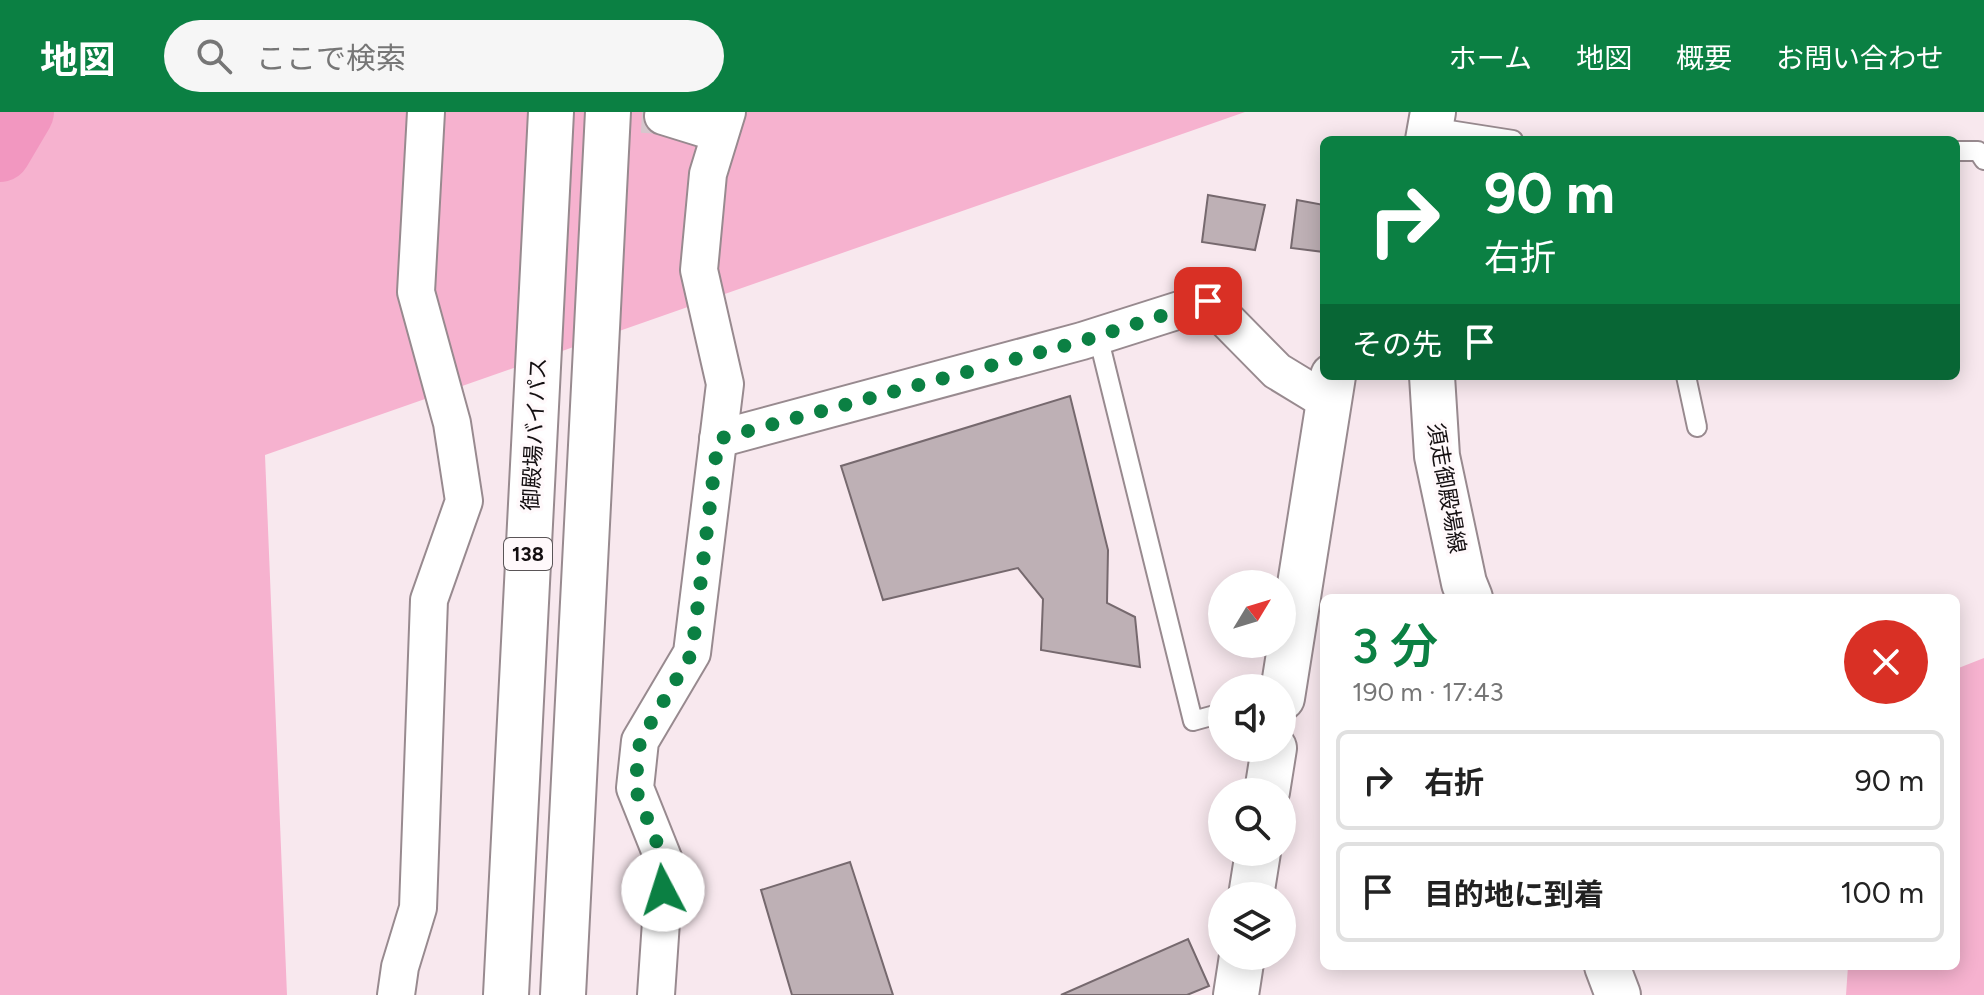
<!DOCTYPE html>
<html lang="ja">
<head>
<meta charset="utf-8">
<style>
	body { margin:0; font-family:Figtree,"Noto Sans JP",sans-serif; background:#f6f6f6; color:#222; height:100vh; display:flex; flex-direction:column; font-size:30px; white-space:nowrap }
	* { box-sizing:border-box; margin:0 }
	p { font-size:26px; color:#767676 }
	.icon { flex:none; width:44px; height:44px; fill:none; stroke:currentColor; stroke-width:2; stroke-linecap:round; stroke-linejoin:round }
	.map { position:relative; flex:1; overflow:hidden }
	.panel { position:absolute; left:1320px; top:482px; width:640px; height:376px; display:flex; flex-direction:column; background:#fff; border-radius:12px; box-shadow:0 4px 20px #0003 }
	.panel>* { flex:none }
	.hud { position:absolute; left:1320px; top:24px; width:640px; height:244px; border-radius:12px; box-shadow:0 4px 20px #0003; background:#0b8043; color:#fff; overflow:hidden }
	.needle { width:52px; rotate:52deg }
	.tools { position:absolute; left:1208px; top:458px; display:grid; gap:16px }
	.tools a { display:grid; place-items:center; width:88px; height:88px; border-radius:50%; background:#fff; box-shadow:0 4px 20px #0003; font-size:40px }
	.pin { position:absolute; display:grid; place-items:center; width:68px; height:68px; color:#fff; margin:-34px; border-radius:16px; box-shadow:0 4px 12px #0006 }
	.me { position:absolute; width:88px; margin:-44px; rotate:355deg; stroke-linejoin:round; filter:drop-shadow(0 0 6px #0008) }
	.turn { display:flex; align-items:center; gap:28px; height:168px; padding:0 32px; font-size:36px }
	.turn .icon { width:104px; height:104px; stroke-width:2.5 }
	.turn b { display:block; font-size:56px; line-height:68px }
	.then { display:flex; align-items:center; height:76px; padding:0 32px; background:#0003; gap:16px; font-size:30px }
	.round { display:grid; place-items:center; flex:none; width:84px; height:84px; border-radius:42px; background:#f6f6f6 }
	.head { display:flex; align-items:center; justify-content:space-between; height:136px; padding:0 32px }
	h1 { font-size:48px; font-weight:600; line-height:60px; color:#0b8043 }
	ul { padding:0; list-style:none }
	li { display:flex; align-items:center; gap:24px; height:100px; margin:0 16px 12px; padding:0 16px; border:4px solid #e0e0e0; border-radius:12px }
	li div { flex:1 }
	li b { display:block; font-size:30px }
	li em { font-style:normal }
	header { display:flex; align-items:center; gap:48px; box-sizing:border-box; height:112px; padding:0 40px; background:#0b8043; color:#fff }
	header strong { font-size:38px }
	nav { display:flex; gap:44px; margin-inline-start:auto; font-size:28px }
	.search { width:560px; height:72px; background:#f6f6f6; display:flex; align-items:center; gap:20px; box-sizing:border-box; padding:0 28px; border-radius:44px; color:#767676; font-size:30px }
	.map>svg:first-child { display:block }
</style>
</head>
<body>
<header>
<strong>地図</strong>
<div class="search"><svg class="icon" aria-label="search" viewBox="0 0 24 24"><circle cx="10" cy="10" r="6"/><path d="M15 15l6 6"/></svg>ここで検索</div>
<nav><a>ホーム</a><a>地図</a><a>概要</a><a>お問い合わせ</a></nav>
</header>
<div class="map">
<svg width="1984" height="883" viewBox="0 0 1984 883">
	<rect width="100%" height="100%" fill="#f8e8ee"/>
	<g fill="#f6b2cf">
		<path d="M0,0H1245L265,343L287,883H0Z"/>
		<path d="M1984,546V883H1846L1848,854H1956V557Z"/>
	</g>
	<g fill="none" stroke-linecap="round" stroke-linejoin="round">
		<path stroke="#f297c0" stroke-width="62" d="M0,39L23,0"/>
	</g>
	<g fill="#beb0b5" stroke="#76696e" stroke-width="2">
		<path d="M1208,83L1265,93L1255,138L1202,130Z"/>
		<path d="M1297,88L1324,93V140L1291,136Z"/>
		<path d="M1070,284L1108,438L1107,491L1135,505L1140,555L1041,538L1043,487L1018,456L883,488L841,354Z"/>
		<path d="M850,750L893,883H792L761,778Z"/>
		<path d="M1188,827L1209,874L1187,883H1061Z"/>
	</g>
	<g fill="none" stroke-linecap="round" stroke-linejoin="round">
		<path stroke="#d6c7cd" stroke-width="36" stroke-dasharray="36 18" stroke-linecap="butt" d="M588,0L663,4"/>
		<defs>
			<g id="lane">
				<path d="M1430,15L1513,28"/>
				<path d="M1956,39H1978L1984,48"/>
				<path d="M1098,224L1193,609L1222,601"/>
				<path d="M1686,264L1697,315"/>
			</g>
			<g id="street">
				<path d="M663,4L718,21"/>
				<path d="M718,327L1082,229L1208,189L1277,259L1328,290"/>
				<path d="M396,883L400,855L418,796L429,488L464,389L452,311L416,180L426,0"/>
				<path d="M656,883L665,751L635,676L640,629L692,541L725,272L699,158L708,62L727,0"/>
			</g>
			<g id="secondary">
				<path d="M1428,28L1433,0"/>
				<path d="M1432,264L1437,344L1464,471L1470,486"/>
				<path d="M1282,586L1333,264"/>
				<path d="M1267,680L1274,636"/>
				<path d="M1251,784L1258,740"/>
				<path d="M1607,854L1618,883"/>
				<path d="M1236,883L1242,844"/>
			</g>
			<g id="highway">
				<path d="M506,883L551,0"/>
				<path d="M563,883L608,0"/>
			</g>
		</defs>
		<use href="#lane" stroke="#988a8f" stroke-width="22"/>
		<use href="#street" stroke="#988a8f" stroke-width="40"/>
		<use href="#secondary" stroke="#988a8f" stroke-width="48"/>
		<use href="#highway" stroke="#988a8f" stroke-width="48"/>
		<use href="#lane" stroke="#fff" stroke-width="18"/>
		<use href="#street" stroke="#fff" stroke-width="36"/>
		<use href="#secondary" stroke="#fff" stroke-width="44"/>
		<use href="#highway" stroke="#fff" stroke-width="44"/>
	</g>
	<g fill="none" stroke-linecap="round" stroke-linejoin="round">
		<path stroke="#0b8043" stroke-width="14" stroke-dasharray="0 25.2" d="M663,778L665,751L635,676L640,629L692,541L718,327L1082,229L1208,189"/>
	</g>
	<g text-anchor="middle" stroke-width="7" stroke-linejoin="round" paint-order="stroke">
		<rect fill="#fff9fb" stroke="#5a5557" stroke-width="2" x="504" y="426" width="48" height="32" rx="6"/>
		<g font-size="20" font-weight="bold" fill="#140f11">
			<text x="528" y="449">138</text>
		</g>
		<g font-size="22" fill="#140f11" stroke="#fff9fb">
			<text transform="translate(534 322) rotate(-87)" y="8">御殿場バイパス</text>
			<text transform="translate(1447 376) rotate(80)" y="8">須走御殿場線</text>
		</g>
	</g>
</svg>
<div class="tools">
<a><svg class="needle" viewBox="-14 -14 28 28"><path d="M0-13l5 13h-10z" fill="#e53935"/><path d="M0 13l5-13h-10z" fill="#767676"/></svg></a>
<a><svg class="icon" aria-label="sound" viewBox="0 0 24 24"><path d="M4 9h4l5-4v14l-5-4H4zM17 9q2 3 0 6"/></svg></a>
<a><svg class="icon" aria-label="search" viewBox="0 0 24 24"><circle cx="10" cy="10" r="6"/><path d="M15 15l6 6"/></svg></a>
<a><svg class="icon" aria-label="layers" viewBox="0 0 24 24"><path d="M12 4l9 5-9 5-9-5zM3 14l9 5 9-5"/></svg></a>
</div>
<div class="pin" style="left:1208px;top:189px;background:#d93025"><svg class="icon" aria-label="arrive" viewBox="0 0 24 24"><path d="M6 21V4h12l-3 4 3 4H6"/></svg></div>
<svg class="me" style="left:663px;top:778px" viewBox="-20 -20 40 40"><circle r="19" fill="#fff"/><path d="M0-13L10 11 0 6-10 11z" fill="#0b8043"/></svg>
<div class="hud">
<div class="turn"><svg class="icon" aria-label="right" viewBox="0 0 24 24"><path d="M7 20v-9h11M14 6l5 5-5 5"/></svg><div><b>90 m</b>右折</div></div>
<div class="then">その先<svg class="icon" aria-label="arrive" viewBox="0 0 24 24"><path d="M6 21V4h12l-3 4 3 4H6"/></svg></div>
</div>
<section class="panel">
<div class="head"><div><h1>3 分</h1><p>190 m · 17:43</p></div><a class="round" style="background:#d93025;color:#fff"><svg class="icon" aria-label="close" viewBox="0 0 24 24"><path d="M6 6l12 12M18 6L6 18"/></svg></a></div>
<ul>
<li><svg class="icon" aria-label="right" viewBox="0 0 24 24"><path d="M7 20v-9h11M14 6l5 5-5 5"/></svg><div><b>右折</b></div><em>90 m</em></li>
<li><svg class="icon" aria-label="arrive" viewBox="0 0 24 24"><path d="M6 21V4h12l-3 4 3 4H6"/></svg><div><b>目的地に到着</b></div><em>100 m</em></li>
</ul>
</section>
</div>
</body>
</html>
